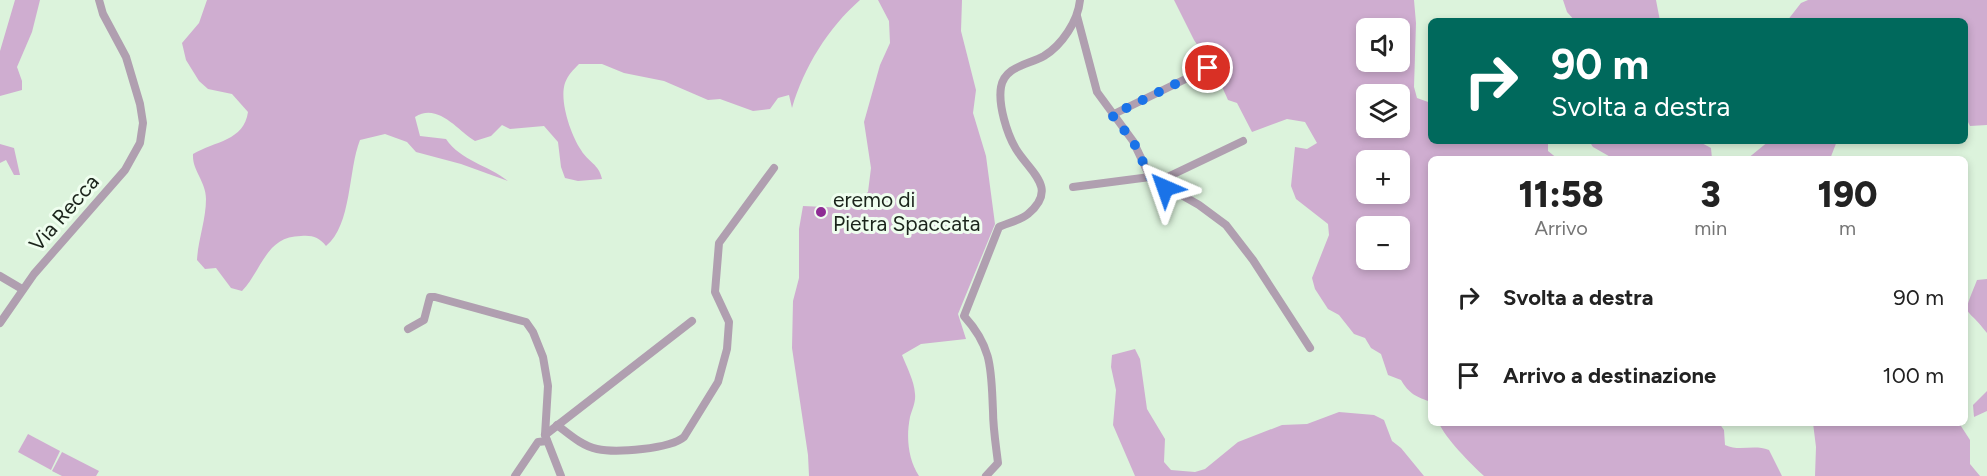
<!DOCTYPE html>
<html lang="it">
<head>
<meta charset="utf-8">
<style>
	body { margin:0; font-family:Figtree,sans-serif; background:#f6f6f6; color:#222; height:100vh; display:flex; flex-direction:column; font-size:22px; white-space:nowrap }
	* { box-sizing:border-box; margin:0 }
	p { font-size:20px; color:#767676 }
	.icon { flex:none; width:33px; height:33px; fill:none; stroke:currentColor; stroke-width:2; stroke-linecap:round; stroke-linejoin:round }
	.map { position:relative; flex:1; overflow:hidden }
	.sheet { position:absolute; left:1428px; top:156px; width:540px; height:270px; display:flex; flex-direction:column; background:#fff; border-radius:9px; box-shadow:0 3px 9px #0003 }
	.sheet>* { flex:none }
	.guide { position:absolute; left:1428px; top:18px; width:540px; height:126px; border-radius:9px; box-shadow:0 3px 9px #0003; background:#00695c; color:#fff; overflow:hidden }
	.controls { position:absolute; left:1356px; top:18px; display:grid; gap:12px }
	.controls a { display:grid; place-items:center; width:54px; height:54px; border-radius:9px; background:#fff; box-shadow:0 3px 9px #0003; font-size:30px }
	.pin { position:absolute; display:grid; place-items:center; width:51px; height:51px; color:#fff; margin:-26px; border:3px solid #fff; border-radius:50%; box-shadow:0 2px 6px #0007 }
	.me { position:absolute; width:66px; margin:-33px; rotate:317deg; stroke-linejoin:round; filter:drop-shadow(0 0 4px #0008) }
	.turn { display:flex; align-items:center; gap:21px; height:126px; padding:0 24px; font-size:27px }
	.turn .icon { width:78px; height:78px; stroke-width:2.5 }
	.turn b { display:block; font-size:42px; line-height:51px }
	.eta { display:flex; justify-content:space-evenly; align-items:center; height:102px; text-align:center }
	.eta b { font-size:36px; font-weight:800; line-height:42px }
	ul { padding:0; list-style:none }
	li { display:flex; align-items:center; gap:18px; height:78px; padding:0 24px }
	li div { flex:1 }
	li b { display:block; font-size:22px }
	li em { font-style:normal }
	.map>svg:first-child { display:block }
</style>
</head>
<body>
<div class="map">
<svg width="1987" height="476" viewBox="0 0 1987 476">
	<rect width="100%" height="100%" fill="#dcf3dc"/>
	<g fill="#cfadd0" fill-rule="evenodd">
		<path d="M15,0H40L32,32L17,67L22,81V90L0,96V51Z"/>
		<path d="M207,0H860C828,28 804,67 792,108L789,95L778,98L770,109L753,111L720,99L708,100L664,81L624,73L602,64H579C573,70 568,75 565,83C559,101 571,135 581,150C588,162 599,164 602,179L578,181L565,178L561,167L558,142L544,126L510,129L502,125L491,136L475,141C458,131 438,102 415,117L420,136L446,139C461,161 488,165 508,181L461,164L416,152L407,142L385,134L360,140C348,170 352,225 326,246C319,237 312,235 301,236C266,236 262,270 242,291L231,288L216,268L205,269L197,260C198,240 206,220 206,199C206,181 192,171 193,154C215,141 244,141 248,112L232,94L208,89L199,81L186,60L182,43L199,23Z"/>
		<path d="M878,0H962L961,31L976,90L973,113L986,156L995,224L958,314L966,339L921,344L902,355C907,368 914,380 915,394C916,402 912,410 910,417C906,437 908,459 919,476H809L808,455L792,348L793,301L799,278V229L803,206L846,208L868,192L871,168L864,122L880,65L890,43L889,21Z"/>
		<path d="M1174,0H1414L1416,23L1414,87L1417,98L1431,103V141H1548V151L1558,159H1431V402C1417,397 1409,394 1401,380L1388,375L1381,354L1371,348L1365,338L1354,334L1339,315L1328,309L1315,289L1312,278L1329,235L1328,224L1296,199L1291,186L1295,147L1307,149L1317,143L1305,122L1287,119L1252,132L1237,103L1228,100L1215,71L1194,40ZM1366,28H1400V62H1366ZM1366,94H1400V128H1366ZM1366,160H1400V194H1366ZM1366,226H1400V260H1366Z"/>
		<path d="M1563,0H1656L1660,21H1575L1567,12Z"/>
		<path d="M1808,0H1987V125L1970,126L1966,118L1965,21H1787L1801,3Z"/>
		<path d="M1589,141H1698L1711,148L1712,159H1614L1593,147Z"/>
		<path d="M1769,141H1837L1830,159H1747Z"/>
		<path d="M0,144L14,148L20,175H14L6,160L0,163Z"/>
		<path d="M1987,279V333C1965,303 1961,321 1977,280Z"/>
		<path d="M1135,349L1140,359L1147,409L1165,439L1164,462L1171,470L1195,472L1205,469L1238,442L1282,425L1307,424L1339,412L1374,415L1384,420L1392,441L1401,448L1424,476H1135L1113,425L1116,390L1111,367L1112,355Z"/>
		<path d="M1987,391V411L1974,417L1973,405Z"/>
		<path d="M1439,423H1719L1724,430L1725,445C1740,452 1753,444 1769,450L1782,476H1484C1471,464 1445,438 1439,423Z"/>
		<path d="M1813,423H1959L1970,440V464L1980,476H1815L1816,447Z"/>
		<path d="M28,434L60,451L51,470L18,452Z"/>
		<path d="M62,452L99,471L96,476H62L52,471Z"/>
	</g>
	<g fill="none" stroke-linecap="round" stroke-linejoin="round">
		<g stroke="#b09fb0" stroke-width="8">
			<path d="M1077,16L1097,92L1133,141L1150,177L1199,205L1226,225L1253,260L1310,348"/>
			<path d="M1112,115L1208,68"/>
			<path d="M1157,182L1243,141"/>
			<path d="M1073,187L1150,177"/>
			<path d="M0,276L22,289"/>
			<path d="M0,323L34,274L125,170L140,143L143,123L140,104L126,57L103,14L99,0"/>
			<path d="M408,329L424,320L430,297H435L526,322L533,332L543,357L548,386L545,435L561,476"/>
			<path d="M557,425C569,434 582,446 597,449C616,453 670,449 684,437L718,382L727,349L729,322L715,292L719,243L774,168"/>
			<path d="M545,435L692,321"/>
			<path d="M515,476L538,442L547,441"/>
			<path d="M986,476L998,463C996,446 993,428 993,411C991,370 993,348 964,316L999,227C1008,223 1021,220 1028,214C1059,188 1030,172 1016,149C1007,134 998,105 1001,87C1005,66 1028,65 1044,56C1062,45 1078,21 1080,0"/>
		</g>
	</g>
	<g fill="none" stroke-linecap="round" stroke-linejoin="round">
		<path stroke="#1a73e8" stroke-width="10" stroke-dasharray="0 18" d="M1165,188L1150,177L1133,141L1112,115L1208,68"/>
	</g>
	<circle fill="#8e2c94" stroke="#effeef" stroke-width="2" cx="821" cy="212" r="6"/>
	<g text-anchor="middle" stroke-width="6" stroke-linejoin="round" paint-order="stroke">
		<g font-size="21" fill="#1b241b" stroke="#effeef" text-anchor="start">
			<text x="833" y="207">eremo di<tspan x="833" dy="24">Pietra Spaccata</tspan></text>
		</g>
		<g font-size="21" fill="#1b241b" stroke="#effeef">
			<text transform="translate(64 213) rotate(-49)" y="7">Via Recca</text>
		</g>
	</g>
</svg>
<div class="controls">
<a><svg class="icon" aria-label="sound" viewBox="0 0 24 24"><path d="M4 9h4l5-4v14l-5-4H4zM17 9q2 3 0 6"/></svg></a>
<a><svg class="icon" aria-label="layers" viewBox="0 0 24 24"><path d="M12 4l9 5-9 5-9-5zM3 14l9 5 9-5"/></svg></a>
<a>+</a>
<a>−</a>
</div>
<div class="pin" style="left:1208px;top:68px;background:#d93025"><svg class="icon" aria-label="arrive" viewBox="0 0 24 24"><path d="M6 21V4h12l-3 4 3 4H6"/></svg></div>
<svg class="me" style="left:1165px;top:188px" viewBox="-20 -20 40 40"><path d="M0-17L14 15 0 8-14 15z" fill="#1a73e8" stroke="#fff" stroke-width="4"/></svg>
<div class="guide">
<div class="turn"><svg class="icon" aria-label="right" viewBox="0 0 24 24"><path d="M7 20v-9h11M14 6l5 5-5 5"/></svg><div><b>90 m</b>Svolta a destra</div></div>
</div>
<section class="sheet">
<div class="eta">
<div><b>11:58</b><p>Arrivo</p></div>
<div><b>3</b><p>min</p></div>
<div><b>190</b><p>m</p></div>
</div>
<ul>
<li><svg class="icon" aria-label="right" viewBox="0 0 24 24"><path d="M7 20v-9h11M14 6l5 5-5 5"/></svg><div><b>Svolta a destra</b></div><em>90 m</em></li>
<li><svg class="icon" aria-label="arrive" viewBox="0 0 24 24"><path d="M6 21V4h12l-3 4 3 4H6"/></svg><div><b>Arrivo a destinazione</b></div><em>100 m</em></li>
</ul>
</section>
</div>
</body>
</html>
